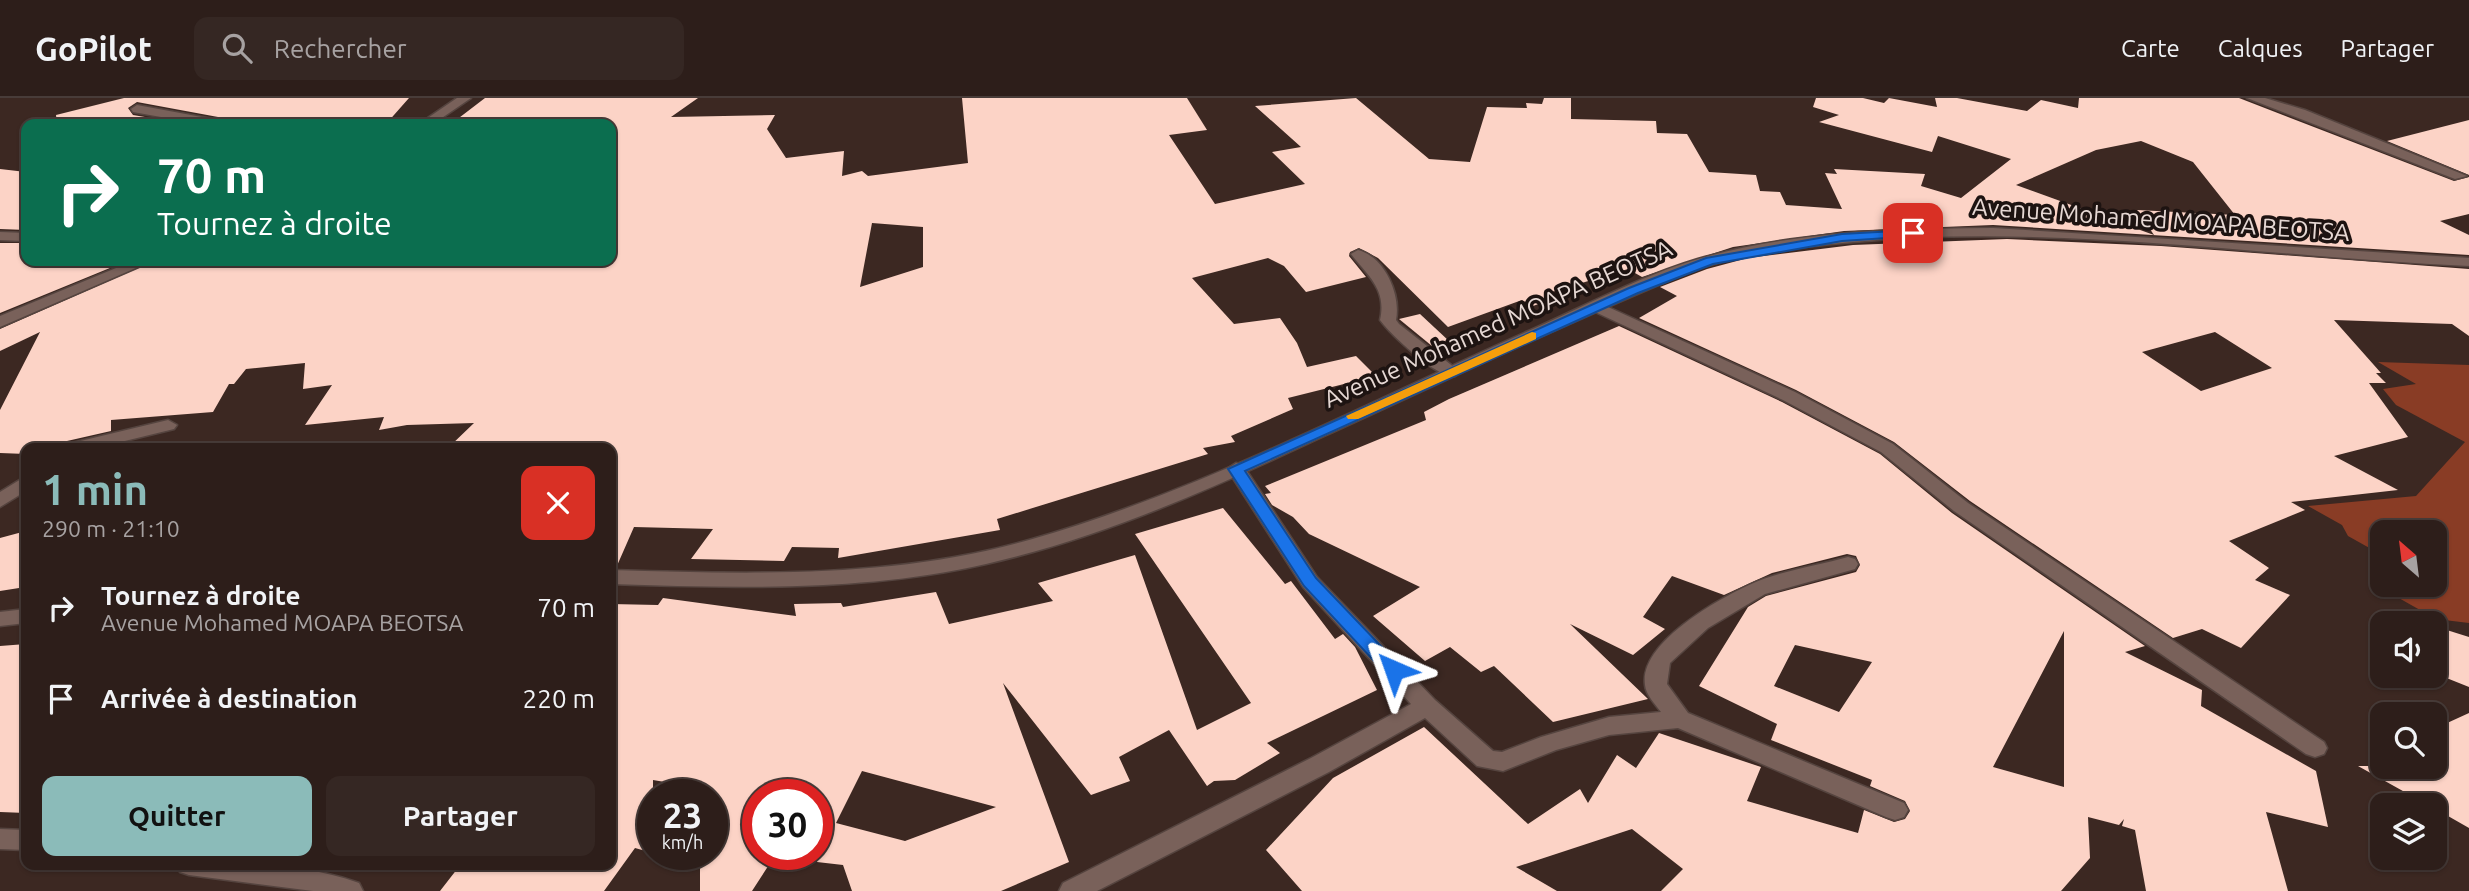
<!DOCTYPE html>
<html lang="fr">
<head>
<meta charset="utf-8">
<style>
	body { margin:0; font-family:Ubuntu,sans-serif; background:#352723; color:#f1f3f6; height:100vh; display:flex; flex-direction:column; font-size:26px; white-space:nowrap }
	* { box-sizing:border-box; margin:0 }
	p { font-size:23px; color:#a7a2a2 }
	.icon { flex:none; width:38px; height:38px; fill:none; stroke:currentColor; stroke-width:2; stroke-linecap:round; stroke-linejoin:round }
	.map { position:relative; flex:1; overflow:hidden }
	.side { position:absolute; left:21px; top:345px; width:595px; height:427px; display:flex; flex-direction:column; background:#2d1e1a; border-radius:14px; box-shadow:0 2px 5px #0004,0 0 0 2px #483c39 }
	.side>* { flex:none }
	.hud { position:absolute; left:21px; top:21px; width:595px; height:147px; border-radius:14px; box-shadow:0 2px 5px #0004,0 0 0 2px #483c39; background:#0b6e4f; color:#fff; overflow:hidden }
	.needle { width:46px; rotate:332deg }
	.fabs { position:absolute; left:2370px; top:422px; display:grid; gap:14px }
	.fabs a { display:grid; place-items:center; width:77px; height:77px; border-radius:14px; background:#2d1e1a; box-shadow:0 2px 5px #0004,0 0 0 2px #483c39; font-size:35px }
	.speed { position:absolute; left:637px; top:681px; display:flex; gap:14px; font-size:35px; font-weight:700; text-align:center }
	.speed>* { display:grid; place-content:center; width:91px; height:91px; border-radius:50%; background:#2d1e1a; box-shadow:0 2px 5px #0004,0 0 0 2px #483c39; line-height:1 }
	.speed small { font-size:18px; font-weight:400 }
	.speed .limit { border:10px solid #d22; background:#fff; color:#111 }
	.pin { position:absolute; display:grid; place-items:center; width:60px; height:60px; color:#fff; margin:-30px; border-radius:14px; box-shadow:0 4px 10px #0006 }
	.me { position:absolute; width:77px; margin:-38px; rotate:317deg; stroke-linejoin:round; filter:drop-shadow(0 0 5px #0008) }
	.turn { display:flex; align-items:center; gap:24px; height:147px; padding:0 21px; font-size:32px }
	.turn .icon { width:91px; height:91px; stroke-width:2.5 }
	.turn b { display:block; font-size:49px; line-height:60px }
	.round { display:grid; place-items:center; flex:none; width:74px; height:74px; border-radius:14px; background:#352723 }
	.headline { display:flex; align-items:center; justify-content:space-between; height:119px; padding:0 21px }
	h1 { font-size:42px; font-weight:700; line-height:52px; color:#8bbbb9 }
	.action { display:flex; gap:14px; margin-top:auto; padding:14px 21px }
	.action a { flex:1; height:80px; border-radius:14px; background:#8bbbb9; color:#111; font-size:28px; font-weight:700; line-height:80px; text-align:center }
	.action a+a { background:#352723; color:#f1f3f6 }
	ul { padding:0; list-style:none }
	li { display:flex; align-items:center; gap:21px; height:91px; padding:0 21px }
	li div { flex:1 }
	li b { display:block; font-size:26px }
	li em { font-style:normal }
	header { display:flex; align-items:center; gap:42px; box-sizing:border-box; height:98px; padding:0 35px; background:#2d1e1a; border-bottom:2px solid #483c39 }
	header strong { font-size:33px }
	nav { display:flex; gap:38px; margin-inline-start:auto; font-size:24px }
	.search { width:490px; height:63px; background:#352723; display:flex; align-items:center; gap:18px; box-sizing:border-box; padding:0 24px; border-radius:14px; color:#a7a2a2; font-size:26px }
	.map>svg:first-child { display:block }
</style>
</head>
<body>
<header>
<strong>GoPilot</strong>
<div class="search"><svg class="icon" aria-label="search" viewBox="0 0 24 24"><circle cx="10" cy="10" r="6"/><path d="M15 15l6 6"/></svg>Rechercher</div>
<nav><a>Carte</a><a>Calques</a><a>Partager</a></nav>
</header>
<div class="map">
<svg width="2469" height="793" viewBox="0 0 2469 793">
	<rect width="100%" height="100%" fill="#3c2822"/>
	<path fill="#893c25" d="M2378,264L2469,267V525L2436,521L2381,490L2383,487L2434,486V434H2382V457L2348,438L2342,427L2308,408L2416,398L2465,344L2396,307L2383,291L2416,286Z"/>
	<g fill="#fcd3c6" fill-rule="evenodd">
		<path d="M124,0H409L386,26H226L218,19L137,4L128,10L133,17L187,26H57L56,17Z"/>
		<path d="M485,0H698L671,19L775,17L767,31L786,60L844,53L842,78L862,73L868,78L968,65L962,0H1187L1207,32L1169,37L1215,106L1305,86L1272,54L1301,49L1255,8L1356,0L1429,61L1470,64L1487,9L1527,10L1526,5L1542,6L1544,0H1571V21L1656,23L1657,35L1687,36L1709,74L1756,77L1760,93L1780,94L1786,107L1842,111L1825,75L1837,76L1834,71L1925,76L1921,88L1961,100L2011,61L1938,38L1932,54L1819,24L1839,17L1813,9L1816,0H1863L1884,5L1889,0L1937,9L1935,0H1957L2027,13L2041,2L2078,10L2079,0H2239L2454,83L2469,79V116L2440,123L2469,137V157L1993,127L1844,133L1733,149L1642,179L1628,171L1552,194L1555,200L1533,208L1522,202L1448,229L1378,160L1359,150L1350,154L1349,158L1366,179L1306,194L1284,168L1268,160L1192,180L1234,226L1280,220L1297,245L1307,269L1356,258L1376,278L1288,300L1293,311L1231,338L1235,344L1203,350L1208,356L997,421L1000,432L838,460L839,450L792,449L784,463L691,461L713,431L634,429L616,470H611V350H448L474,325L407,327L379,332L384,319L305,327L332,287L303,291L305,265L246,271L234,286H229L213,314L111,322V333L67,343L62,350H26V356L0,355V312L40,234L0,253V231L154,163H611V26H451ZM2141,43L2193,64L2235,117L2137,112L2154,137L2016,87L2096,52ZM872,125L923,129V169L860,189Z"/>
		<path d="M2469,22V77L2387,43Z"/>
		<path d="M0,71L26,74V132L0,131Z"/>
		<path d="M2007,141L2161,148L2469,171V238L2452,226L2334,222L2381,275H2376L2386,285H2369L2408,339L2334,358L2398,392L2291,404L2305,412L2229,443L2269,470L2255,482L2290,497L2241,550L2202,531L2173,540L1970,403L1894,344L1796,292L1639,220L1677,198L1660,189L1707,171L1748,160L1853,147ZM2215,234L2272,270L2201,293L2142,254Z"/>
		<path d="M0,145H26V163H127L0,215Z"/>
		<path d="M1420,216L1449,243L1432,248L1399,221Z"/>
		<path d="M1619,228L1782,304L1880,356L1952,415L2145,548L2125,554L2202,592L2201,608L2316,673L2328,729L2266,714L2288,793H2146L2135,732L2122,728L2124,721L2119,727L2088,719L2090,760L2061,793H1661L1683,771L1632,731L1516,769L1557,793H1302L1266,752L1333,680L1424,629L1528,726L1580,691L1588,705L1617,657L1636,670L1659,635L1761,669L1747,703L1858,735L1864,712L1894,724L1905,721L1910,713L1905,703L1870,688L1872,682L1771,642L1777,626L1699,588L1748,509L1766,498L1856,474L1860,467L1856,458L1847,456L1772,475L1724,497L1672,478L1643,519L1665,531L1633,557L1570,526L1648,601L1553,624L1494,568L1481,574L1450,549L1425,563L1373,518L1420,489L1309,436L1293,419L1272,407L1265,396L1271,395L1265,388L1426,322L1424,314L1449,301ZM2064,533V689L1993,669ZM1795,547L1872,564L1839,614L1774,588Z"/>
		<path d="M1223,410L1285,486L1291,483L1335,541L1343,536L1355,549L1377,592L1267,645L1280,655L1235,682L1214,683L1207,688L1169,632L1119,659L1130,683L1091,697L1003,585L1069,764L1001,793H852L843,767L817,764V696H758V756H776L752,793H700V756H712V692L653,682V755L635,750L604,793H440L461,766H611V506L658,507L663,500L796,518L794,506L841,505L843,509L936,494L949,526L1053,503L1038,485L1135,457L1197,632L1251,605L1135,436ZM862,673L996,709L905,743L836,725Z"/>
		<path d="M26,433V481L19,490L0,493V440Z"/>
		<path d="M2434,528L2469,539V589L2434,575Z"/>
		<path d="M26,546V715L0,714V548Z"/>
		<path d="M2469,615V730L2434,710V707H2428L2358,668H2434V631Z"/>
	</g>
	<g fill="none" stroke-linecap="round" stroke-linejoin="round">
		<defs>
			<g id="minor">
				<path d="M2247,0H2265L2305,12L2467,78L2455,81Z"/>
				<path d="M137,7L218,22L224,26H200L133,14L131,11Z"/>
				<path d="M0,134L26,135V143L0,142Z"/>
				<path d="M1358,152C1385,159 1401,197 1396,222L1399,226L1455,270L1457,274L1455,278C1439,282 1390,236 1380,222C1387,191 1368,178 1351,156Z"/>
				<path d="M1597,204L1795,294L1893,346L1968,405L2324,644L2327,650L2324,656L2315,659L2306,656L1954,413L1881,354L1783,302L1591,212V206Z"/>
				<path d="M168,322L177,327L174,331L96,350H65L68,346Z"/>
				<path d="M1236,365L1243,367L1317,479L1435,602L1493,653L1502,654L1541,639L1609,619L1661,614C1655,606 1646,597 1645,587C1639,545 1717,502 1749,487C1779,473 1816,468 1848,459L1855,461L1858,466L1855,471L1765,496L1708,530L1670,565L1667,586L1688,615L1904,705L1908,712L1904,719L1895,722L1886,719L1678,630L1609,637L1556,652L1503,673L1477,668L1425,620L1329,674L1097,793H1059L1063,785L1311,660L1411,606L1303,489L1227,371Z"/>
				<path d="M26,378V393L0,409V394Z"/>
				<path d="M0,731L26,732V752L0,751Z"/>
				<path d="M176,766C241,766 297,763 359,785L363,793H313L189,777L180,774Z"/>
			</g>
			<g id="tertiary">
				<path d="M457,0H471L433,26H419Z"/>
				<path d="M133,163H152L0,229V218Z"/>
			</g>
			<g id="secondary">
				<path d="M1993,130L2469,160V168C2265,159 2058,125 1853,144C1798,149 1738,155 1687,175C1563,226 1443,284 1322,339C1213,390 1104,439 986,466C864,494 735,490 611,486V472C750,476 894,481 1029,442C1201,393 1362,307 1524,235C1581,210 1638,179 1698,161C1793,133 1894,131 1993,130Z"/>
				<path d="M26,511V525L0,528V514Z"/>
			</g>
		</defs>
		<use href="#minor" stroke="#55443f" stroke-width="3"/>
		<use href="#tertiary" stroke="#55443f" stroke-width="3"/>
		<use href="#secondary" stroke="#55443f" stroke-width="3"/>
		<use href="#minor" fill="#79615a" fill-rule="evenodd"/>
		<use href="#tertiary" fill="#79615a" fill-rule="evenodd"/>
		<use href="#secondary" fill="#79615a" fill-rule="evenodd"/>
	</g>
	<path fill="#1a73e8" stroke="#114b97" stroke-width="2" d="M1913,132L1918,135L1917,138L1842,143L1713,166L1638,195L1245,373L1316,480L1400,568L1403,572L1400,577H1387L1304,488L1228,371L1629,190L1706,160L1842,136Z"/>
	<path fill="#f59e0b" d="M1532,234L1536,235V241L1358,321H1348L1346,318Z"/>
	<g text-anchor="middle" stroke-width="7" stroke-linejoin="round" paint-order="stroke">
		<g font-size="24" fill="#e6d8d4" stroke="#1d1311">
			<text transform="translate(2161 122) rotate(4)" y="8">Avenue Mohamed MOAPA BEOTSA</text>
			<text transform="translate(1498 226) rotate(-24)" y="8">Avenue Mohamed MOAPA BEOTSA</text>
		</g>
	</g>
</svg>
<div class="fabs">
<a><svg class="needle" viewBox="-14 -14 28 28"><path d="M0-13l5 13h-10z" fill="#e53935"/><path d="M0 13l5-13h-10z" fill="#a7a2a2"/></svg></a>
<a><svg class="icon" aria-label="sound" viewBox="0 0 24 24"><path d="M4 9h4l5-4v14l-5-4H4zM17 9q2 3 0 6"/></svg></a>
<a><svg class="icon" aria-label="search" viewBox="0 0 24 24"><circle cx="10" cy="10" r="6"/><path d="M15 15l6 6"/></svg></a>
<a><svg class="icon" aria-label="layers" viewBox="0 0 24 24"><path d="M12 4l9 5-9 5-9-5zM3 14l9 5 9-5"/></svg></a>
</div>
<div class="speed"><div>23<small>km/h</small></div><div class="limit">30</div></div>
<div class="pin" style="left:1913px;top:135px;background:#d93025"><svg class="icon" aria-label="arrive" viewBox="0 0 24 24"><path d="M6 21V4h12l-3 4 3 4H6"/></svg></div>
<svg class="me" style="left:1394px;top:572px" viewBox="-20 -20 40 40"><path d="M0-17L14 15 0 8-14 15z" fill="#1a73e8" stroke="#fff" stroke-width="4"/></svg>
<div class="hud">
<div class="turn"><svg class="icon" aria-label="right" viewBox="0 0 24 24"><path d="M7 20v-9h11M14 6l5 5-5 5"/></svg><div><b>70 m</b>Tournez à droite</div></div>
</div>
<section class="side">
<div class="headline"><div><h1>1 min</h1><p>290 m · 21:10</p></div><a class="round" style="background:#d93025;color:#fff"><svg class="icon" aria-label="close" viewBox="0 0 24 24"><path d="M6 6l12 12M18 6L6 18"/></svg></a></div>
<ul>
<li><svg class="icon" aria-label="right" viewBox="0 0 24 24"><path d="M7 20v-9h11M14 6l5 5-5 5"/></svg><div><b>Tournez à droite</b><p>Avenue Mohamed MOAPA BEOTSA</p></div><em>70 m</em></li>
<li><svg class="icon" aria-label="arrive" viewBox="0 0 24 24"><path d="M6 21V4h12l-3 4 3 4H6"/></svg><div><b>Arrivée à destination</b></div><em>220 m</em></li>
</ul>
<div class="action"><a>Quitter</a><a>Partager</a></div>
</section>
</div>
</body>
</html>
